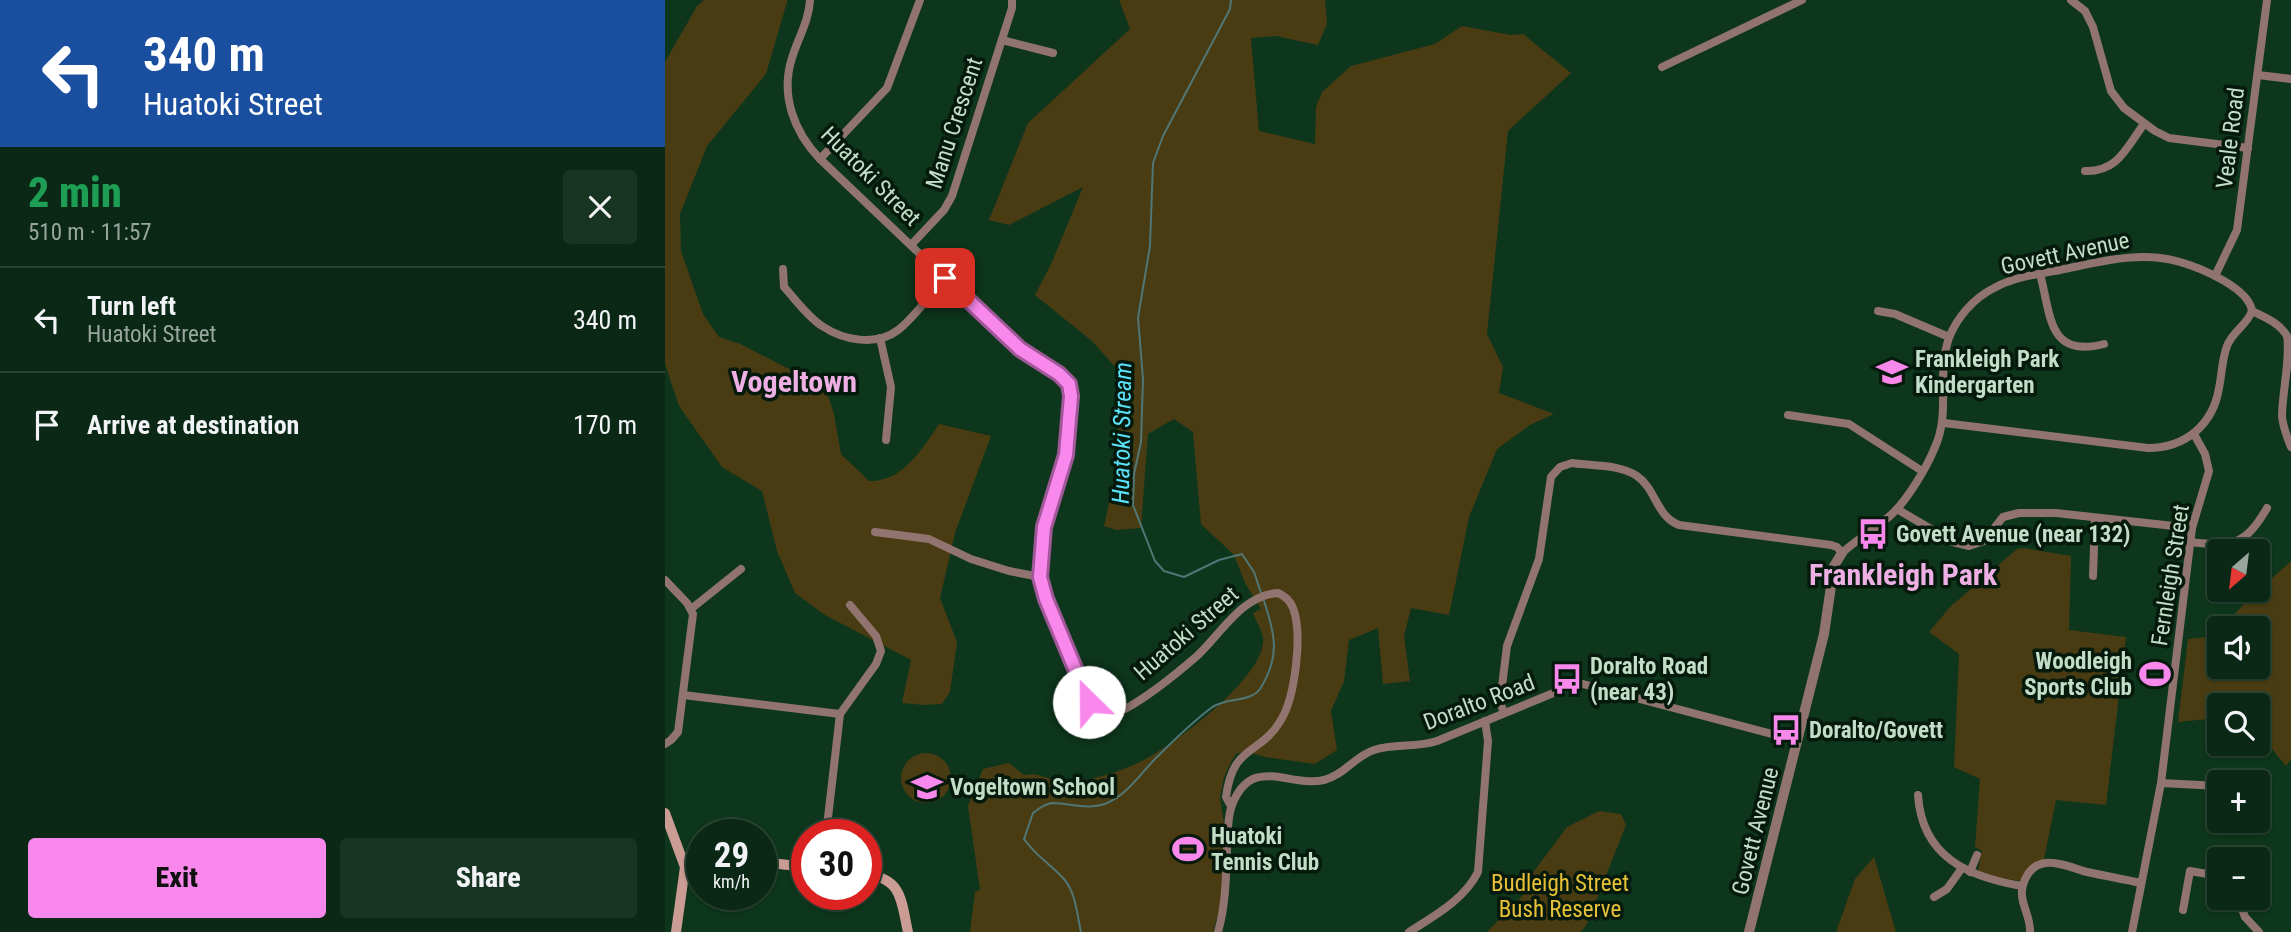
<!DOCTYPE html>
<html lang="en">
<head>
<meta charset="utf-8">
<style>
	body { margin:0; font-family:"Roboto Condensed",sans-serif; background:#183422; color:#f1f3f6; height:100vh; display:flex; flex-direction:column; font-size:26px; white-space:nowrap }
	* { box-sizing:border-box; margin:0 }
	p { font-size:23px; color:#99a6a0 }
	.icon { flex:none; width:38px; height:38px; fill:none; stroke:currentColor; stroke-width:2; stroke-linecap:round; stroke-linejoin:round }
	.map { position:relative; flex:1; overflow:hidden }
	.panel { display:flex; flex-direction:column; background:#0a2815; width:665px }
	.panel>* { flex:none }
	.banner { background:#1a4fa0; color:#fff; overflow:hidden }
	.needle { width:46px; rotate:208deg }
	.tools { position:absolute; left:1542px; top:539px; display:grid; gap:14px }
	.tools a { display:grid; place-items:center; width:63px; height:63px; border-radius:7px; background:#0a2815; box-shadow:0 2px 5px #0004,0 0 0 2px #2a4434; font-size:35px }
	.speed { position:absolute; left:21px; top:819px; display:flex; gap:14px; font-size:35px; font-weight:700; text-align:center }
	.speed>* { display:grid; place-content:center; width:91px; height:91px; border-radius:50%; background:#0a2815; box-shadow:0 2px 5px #0004,0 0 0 2px #2a4434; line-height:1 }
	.speed small { font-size:18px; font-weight:400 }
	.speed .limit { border:10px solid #d22; background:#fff; color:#111 }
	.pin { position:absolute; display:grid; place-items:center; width:60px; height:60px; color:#fff; margin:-30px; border-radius:14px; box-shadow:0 4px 10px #0006 }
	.me { position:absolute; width:77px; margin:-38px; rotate:337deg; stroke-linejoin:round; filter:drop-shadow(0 0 5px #0008) }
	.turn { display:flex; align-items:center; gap:24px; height:147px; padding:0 28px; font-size:32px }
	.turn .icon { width:91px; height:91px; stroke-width:2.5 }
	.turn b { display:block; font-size:49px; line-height:60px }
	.round { display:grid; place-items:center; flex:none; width:74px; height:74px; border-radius:7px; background:#183422 }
	.head { display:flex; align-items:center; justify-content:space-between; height:119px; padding:0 28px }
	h1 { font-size:42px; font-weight:800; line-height:52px; color:#1e9e55 }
	.primary-button { display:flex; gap:14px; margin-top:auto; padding:14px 28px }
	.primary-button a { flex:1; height:80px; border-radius:7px; background:#f888eb; color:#111; font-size:28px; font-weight:800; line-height:80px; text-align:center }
	.primary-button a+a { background:#183422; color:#f1f3f6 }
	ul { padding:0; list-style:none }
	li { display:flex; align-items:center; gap:21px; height:105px; padding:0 28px; border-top:2px solid #2a4434 }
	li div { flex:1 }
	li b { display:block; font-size:26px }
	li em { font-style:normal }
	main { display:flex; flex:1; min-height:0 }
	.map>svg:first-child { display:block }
</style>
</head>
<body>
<main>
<section class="panel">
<div class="banner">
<div class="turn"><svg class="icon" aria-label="left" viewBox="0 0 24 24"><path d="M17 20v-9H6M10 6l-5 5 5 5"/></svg><div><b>340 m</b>Huatoki Street</div></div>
</div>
<div class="head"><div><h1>2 min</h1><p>510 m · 11:57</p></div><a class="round"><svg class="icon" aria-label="close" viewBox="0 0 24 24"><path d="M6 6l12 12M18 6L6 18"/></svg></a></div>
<ul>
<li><svg class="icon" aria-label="left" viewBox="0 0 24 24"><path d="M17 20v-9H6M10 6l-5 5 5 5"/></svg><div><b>Turn left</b><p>Huatoki Street</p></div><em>340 m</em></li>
<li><svg class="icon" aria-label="arrive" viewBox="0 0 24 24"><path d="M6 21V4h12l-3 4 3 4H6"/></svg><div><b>Arrive at destination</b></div><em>170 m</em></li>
</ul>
<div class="primary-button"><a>Exit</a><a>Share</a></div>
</section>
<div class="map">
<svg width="1626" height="932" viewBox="0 0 1626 932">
	<rect width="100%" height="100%" fill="#0d361c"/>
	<g fill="#493c12">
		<path d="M39,0H122V2L101,74L42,146L15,214L16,251L38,314L54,337L75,344L160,387L169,414L176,454L204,481C238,482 257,449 274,424L326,436L290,533L275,598L292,642L285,692L277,704L259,705L237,703L246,660L160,615L130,593L112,551L97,491L57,467L14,406L0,364V62L32,6Z"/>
		<path d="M454,0H660L662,24L653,45L611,36L586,38L594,131L650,144L651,107L657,92L686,66L770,44L797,26L846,35L858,34L906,73L843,131L822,334L838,367L834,393L889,414L865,425L832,449L804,517L784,615L746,608L739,636L745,681L718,684L713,628L684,640L679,681L666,711L672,750L650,764L600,757L580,751L571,754L567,760L559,777L555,798L561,836L557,899L548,932H305L310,892L315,890L303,806L318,769L344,763L359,775C378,771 390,786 410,782C433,778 457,771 477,761C508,745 602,676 598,638C597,631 591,621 588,613L596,609L580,583L569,555L536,524L528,432L509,419L483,434L476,528L451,530L439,526L454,457L451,368L428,342L370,295L387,262L418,187L344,225L324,220L363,123L465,29Z"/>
		<path d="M1358,548L1406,556L1404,630L1461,637L1441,805L1391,800L1379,859L1362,870L1355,881L1323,876L1313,870L1317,851L1310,847L1315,779L1289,767L1294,654L1264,632L1285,607L1352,549Z"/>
		<path d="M1626,561V759L1621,766L1593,732L1592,705H1554V718L1513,722L1523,639L1549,636L1554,630V667H1592V628H1556L1586,597Z"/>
		<circle cx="261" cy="778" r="25"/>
		<path d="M934,811L956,814L961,825L922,924L916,932H822L858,895L861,882L902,827Z"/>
		<path d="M1209,857L1231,932H1171L1190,879Z"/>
	</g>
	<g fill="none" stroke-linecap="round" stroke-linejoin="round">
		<g stroke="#507675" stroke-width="2">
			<path d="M566,0L565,9L498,136L488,163L485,246L473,318L478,379L476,442L469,474L468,505L490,561L499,571L519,577L554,560L577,554L589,572L596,593"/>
			<path d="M416,932C412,915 411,893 399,879C386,865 370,855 359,839L368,813C373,809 380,804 387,803C404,803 423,810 440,804C464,794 476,772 495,754C510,739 529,721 546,708C560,697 585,703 595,689C616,656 610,633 598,598"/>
		</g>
		<g stroke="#91746f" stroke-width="8">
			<path d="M145,0C144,21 133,38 127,58C115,95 129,132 155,159L339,334L366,357L400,379L406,390L401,455L379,527L375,577L381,599L424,702C435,713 446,714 460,709C486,695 510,675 532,656C556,634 577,595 613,593C620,596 625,600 628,608C638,634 630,697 616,720C595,756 568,743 561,797L566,806"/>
			<path d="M1406,0L1420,11L1428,27L1446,91L1459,108L1490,131L1504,138L1583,148"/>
			<path d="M337,40L388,53"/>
			<path d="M997,67L1137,0"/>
			<path d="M1593,75L1626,79"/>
			<path d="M155,159L222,88L255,0"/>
			<path d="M1420,171C1453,172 1461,148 1479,124"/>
			<path d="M246,245L279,210L287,196L347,8V0"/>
			<path d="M118,269L119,287C131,300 143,317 157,326C178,340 211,347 233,330C248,319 267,293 280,278"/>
			<path d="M1375,274C1386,313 1382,359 1439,344"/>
			<path d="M1550,276L1572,230L1602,0"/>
			<path d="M1213,311L1230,314L1284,337"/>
			<path d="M1587,311C1599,317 1615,323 1622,336C1626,356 1617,394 1617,416C1618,428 1622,437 1626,447"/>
			<path d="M215,338L226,387L221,440"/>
			<path d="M1123,415L1184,424L1257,471"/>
			<path d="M1279,423L1483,448C1520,448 1548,425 1554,388C1557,374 1557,359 1562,346C1567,332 1582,325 1587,311"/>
			<path d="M1232,509L1288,542L1304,546L1319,541L1338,517L1354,513H1391L1527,528"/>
			<path d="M210,532L264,539L306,559L344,571L375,577"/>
			<path d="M1525,542C1567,547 1580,546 1602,508"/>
			<path d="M1428,576L1430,518"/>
			<path d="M0,580L22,603L28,614L13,732L6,740L0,744"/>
			<path d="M26,609L76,569"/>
			<path d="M18,695L175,714"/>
			<path d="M839,713L835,702L842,646L874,559L886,477L895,467L907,463C926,466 955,464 972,476C991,489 991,516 1014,525L1166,545L1172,547L1177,553C1192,539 1212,528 1227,514C1243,499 1262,467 1270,447C1286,412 1271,374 1284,338C1292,317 1309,298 1329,288C1349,277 1373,274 1395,270C1435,262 1476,250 1515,262C1536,268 1584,288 1587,311"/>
			<path d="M1496,783L1554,786"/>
			<path d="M1592,788H1599"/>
			<path d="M1253,795C1257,857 1303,877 1357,886"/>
			<path d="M161,835L175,714L211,664L216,651L211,636L185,605"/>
			<path d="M1305,872L1312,855"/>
			<path d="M1269,897L1282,889L1297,868"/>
			<path d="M1573,898L1580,917L1594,932"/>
			<path d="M1518,910L1525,871L1554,876"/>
			<path d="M553,932C561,904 561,876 562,847C563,834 562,818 567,805C587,754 624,788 659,780C679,775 690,756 709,750C730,743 751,748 772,741L903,687L918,684L1133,741"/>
			<path d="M744,932C769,916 799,900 813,872L823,741L820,721"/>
			<path d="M1365,932C1366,916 1353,901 1358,885C1369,849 1400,866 1422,872C1440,876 1458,879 1476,883"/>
			<path d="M1467,932L1496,783L1527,528L1544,471L1540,454L1529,434"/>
		</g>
		<path stroke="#91746f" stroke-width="10" d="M1084,932L1159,634L1169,566L1177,553"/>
		<g stroke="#ca9c93" stroke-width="10">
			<path d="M0,813L20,867L11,932"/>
			<path d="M19,858L37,856"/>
			<path d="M96,862L142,867"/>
			<path d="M201,874C238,879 236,901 243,932"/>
		</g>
	</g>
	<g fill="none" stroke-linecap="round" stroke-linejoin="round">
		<defs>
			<path id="route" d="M280,278L355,349L394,374L404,384L406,396L401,455L379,527L375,577L381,599L424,702"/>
		</defs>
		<use href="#route" stroke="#a15899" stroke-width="18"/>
		<use href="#route" stroke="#f888eb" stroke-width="12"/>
	</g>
	<defs>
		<symbol id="school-bare" viewBox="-9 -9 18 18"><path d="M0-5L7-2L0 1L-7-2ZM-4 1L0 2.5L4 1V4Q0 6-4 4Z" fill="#f888eb" stroke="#051a0c" stroke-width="2.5" paint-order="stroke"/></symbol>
		<symbol id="bus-bare" viewBox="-9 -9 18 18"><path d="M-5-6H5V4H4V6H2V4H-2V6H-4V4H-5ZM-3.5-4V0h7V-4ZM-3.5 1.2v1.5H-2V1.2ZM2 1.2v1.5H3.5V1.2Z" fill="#f888eb" stroke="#051a0c" stroke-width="2.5" paint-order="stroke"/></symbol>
		<symbol id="stadium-bare" viewBox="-9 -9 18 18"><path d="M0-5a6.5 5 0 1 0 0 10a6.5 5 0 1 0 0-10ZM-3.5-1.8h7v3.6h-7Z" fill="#f888eb" stroke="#051a0c" stroke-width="2.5" paint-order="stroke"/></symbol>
	</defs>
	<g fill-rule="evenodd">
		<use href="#school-bare" x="1205" y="350" width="44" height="44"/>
		<use href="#bus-bare" x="1186" y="512" width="44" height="44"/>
		<use href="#stadium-bare" x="1468" y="652" width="44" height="44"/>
		<use href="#bus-bare" x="880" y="657" width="44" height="44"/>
		<use href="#bus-bare" x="1099" y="708" width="44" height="44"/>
		<use href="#school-bare" x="240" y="765" width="44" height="44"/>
		<use href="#stadium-bare" x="501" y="827" width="44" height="44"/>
	</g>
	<g text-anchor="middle" stroke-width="7" stroke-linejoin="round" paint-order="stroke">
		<g font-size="23" fill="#c3dec8" stroke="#051a0c">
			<text transform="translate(289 123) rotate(-72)" y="8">Manu Crescent</text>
			<text transform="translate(1565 138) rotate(-83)" y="8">Veale Road</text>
			<text transform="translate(206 176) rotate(45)" y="8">Huatoki Street</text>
			<text transform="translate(1400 253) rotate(-12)" y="8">Govett Avenue</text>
			<text transform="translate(1505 575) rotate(-81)" y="8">Fernleigh Street</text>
			<text transform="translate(521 633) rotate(-41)" y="8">Huatoki Street</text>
			<text transform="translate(814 702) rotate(-21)" y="8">Doralto Road</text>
			<text transform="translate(1090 831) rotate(-76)" y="8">Govett Avenue</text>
		</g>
		<g font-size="23" font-weight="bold" fill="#c3dec8" stroke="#051a0c" text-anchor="start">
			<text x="1250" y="367">Frankleigh Park<tspan x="1250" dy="26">Kindergarten</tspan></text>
			<text x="1231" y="542">Govett Avenue (near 132)</text>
			<text x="1467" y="669" text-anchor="end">Woodleigh<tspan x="1467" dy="26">Sports Club</tspan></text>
			<text x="925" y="674">Doralto Road<tspan x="925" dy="26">(near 43)</tspan></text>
			<text x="1144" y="738">Doralto/Govett</text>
			<text x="285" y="795">Vogeltown School</text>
			<text x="546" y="844">Huatoki<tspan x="546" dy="26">Tennis Club</tspan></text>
		</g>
		<g font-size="23" fill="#e9c138" stroke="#051a0c">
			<text x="895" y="891">Budleigh Street<tspan x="895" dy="26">Bush Reserve</tspan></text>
		</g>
		<g font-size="24" font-style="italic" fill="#5ce4fd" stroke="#051a0c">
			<text transform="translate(457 433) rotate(-89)" y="8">Huatoki Stream</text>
		</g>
		<g font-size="30" font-weight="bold" fill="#eeafe5" stroke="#051a0c">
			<text x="129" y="392">Vogeltown</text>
			<text x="1238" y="585">Frankleigh Park</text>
		</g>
	</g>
</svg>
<div class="tools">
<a><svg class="needle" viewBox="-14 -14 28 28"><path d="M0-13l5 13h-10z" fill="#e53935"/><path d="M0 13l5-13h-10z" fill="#99a6a0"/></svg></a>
<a><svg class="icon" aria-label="sound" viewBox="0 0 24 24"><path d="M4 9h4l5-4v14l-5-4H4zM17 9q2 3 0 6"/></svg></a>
<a><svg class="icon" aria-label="search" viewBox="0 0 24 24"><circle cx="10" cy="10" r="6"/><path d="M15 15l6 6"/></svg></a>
<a>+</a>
<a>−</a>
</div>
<div class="speed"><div>29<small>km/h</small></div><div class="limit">30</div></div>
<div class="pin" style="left:280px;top:278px;background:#d93025"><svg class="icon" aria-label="arrive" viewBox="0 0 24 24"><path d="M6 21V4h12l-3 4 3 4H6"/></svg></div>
<svg class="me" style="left:424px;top:702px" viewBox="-20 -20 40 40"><circle r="19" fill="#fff"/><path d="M0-13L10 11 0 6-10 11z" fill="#f888eb"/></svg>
</div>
</main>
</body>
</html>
